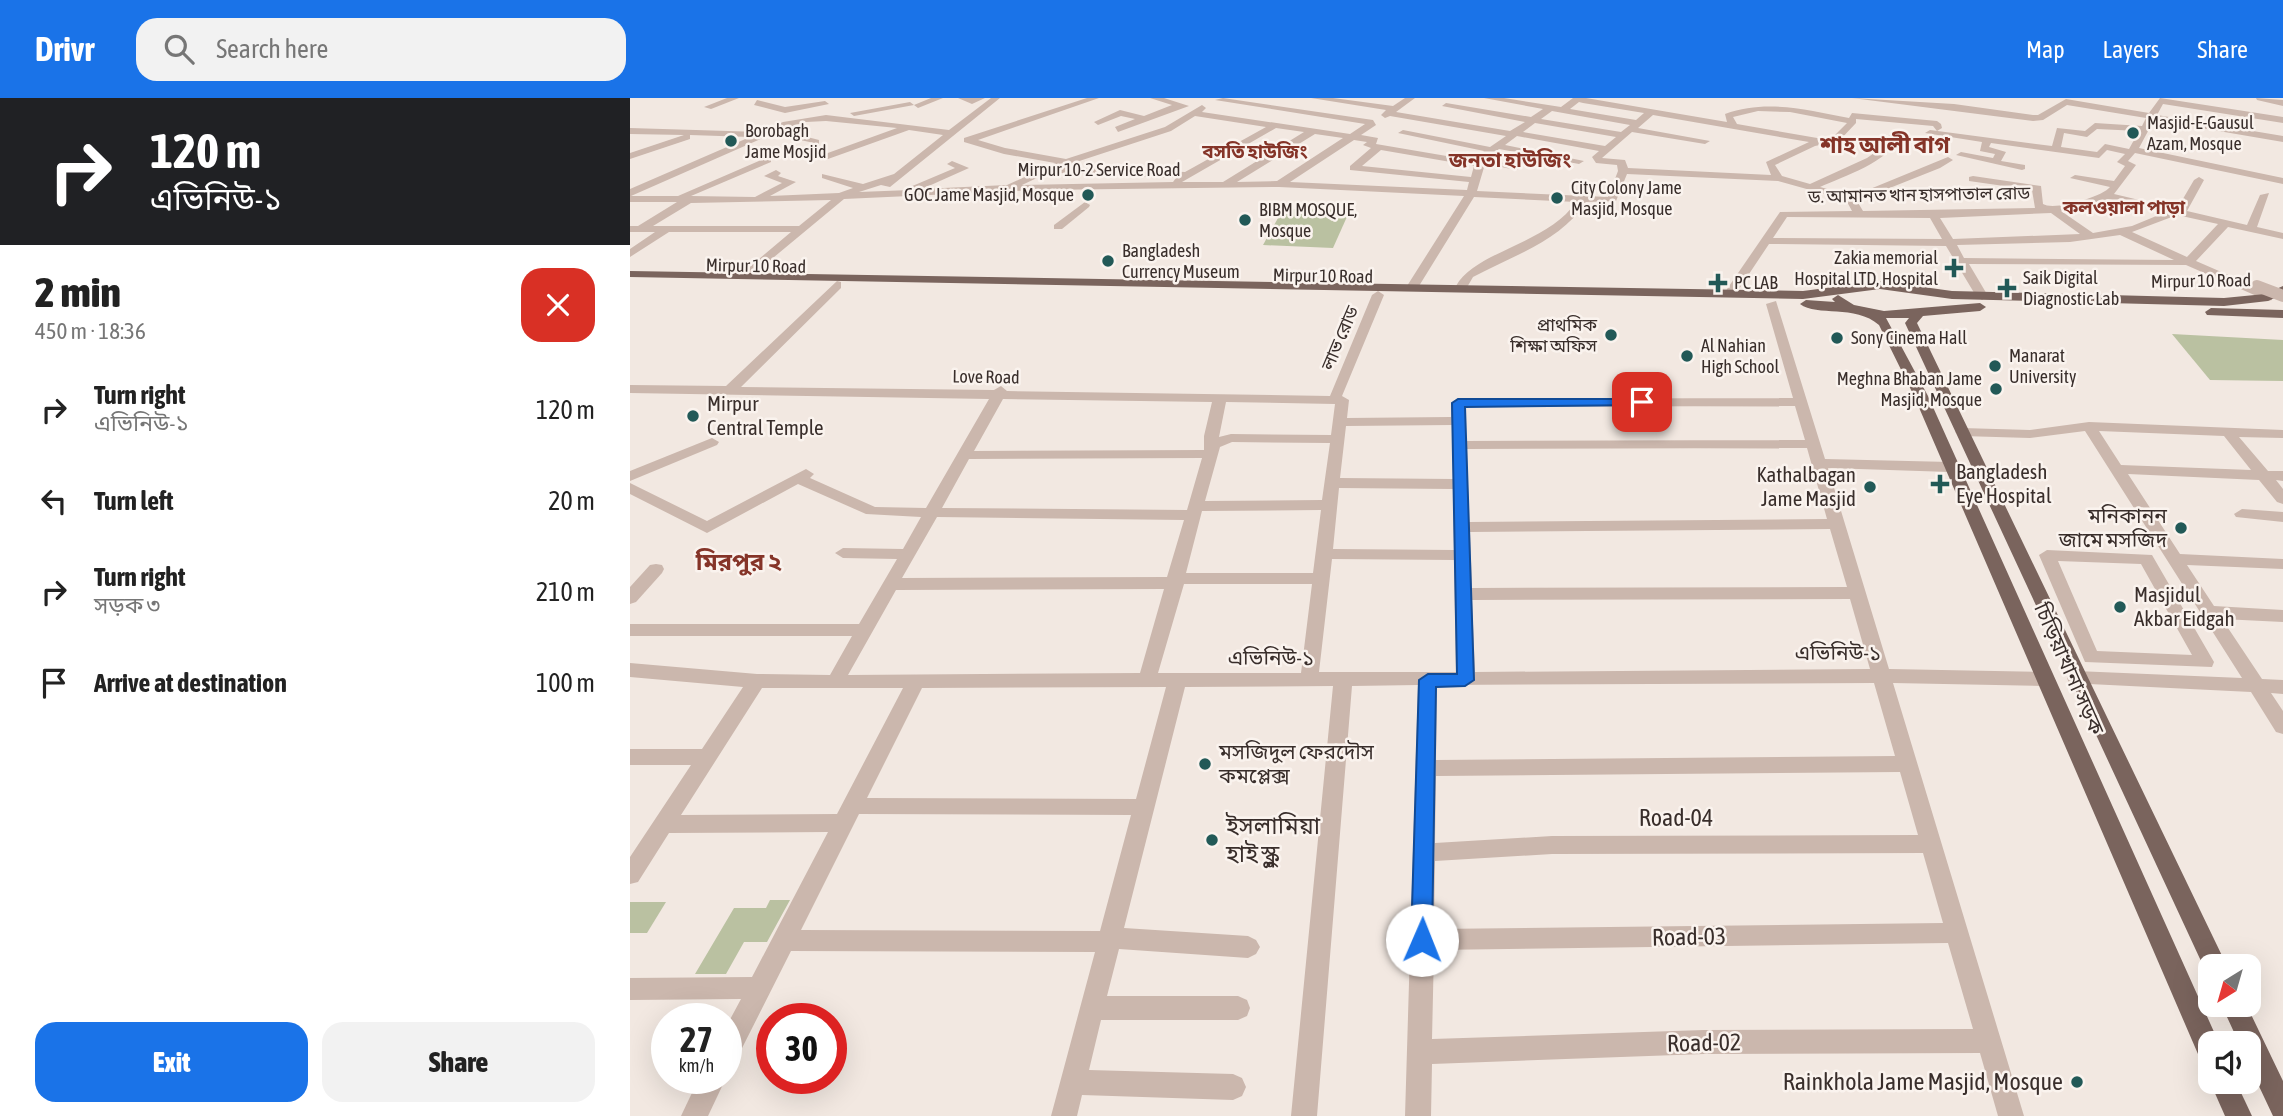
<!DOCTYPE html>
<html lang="en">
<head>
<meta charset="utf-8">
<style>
	body { margin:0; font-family:"Asap Condensed","Noto Sans Bengali",sans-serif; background:#f2f2f2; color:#222; height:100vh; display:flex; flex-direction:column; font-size:26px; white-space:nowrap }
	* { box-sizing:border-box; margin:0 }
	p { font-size:23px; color:#767676 }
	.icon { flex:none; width:38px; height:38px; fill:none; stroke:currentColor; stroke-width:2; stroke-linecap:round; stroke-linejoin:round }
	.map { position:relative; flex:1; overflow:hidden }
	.details { display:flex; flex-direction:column; background:#fff; width:630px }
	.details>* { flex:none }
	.guide { background:#202124; color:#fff; overflow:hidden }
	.needle { width:46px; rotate:217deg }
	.controls { position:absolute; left:1568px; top:856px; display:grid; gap:14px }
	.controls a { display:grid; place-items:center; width:63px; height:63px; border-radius:14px; background:#fff; box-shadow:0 7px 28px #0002; font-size:35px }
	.speed { position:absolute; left:21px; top:905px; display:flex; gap:14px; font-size:35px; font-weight:700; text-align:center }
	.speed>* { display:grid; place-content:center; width:91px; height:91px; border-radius:50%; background:#fff; box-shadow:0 7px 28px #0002; line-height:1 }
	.speed small { font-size:18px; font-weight:400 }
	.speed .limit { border:10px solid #d22; background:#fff; color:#111 }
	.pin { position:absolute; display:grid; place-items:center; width:60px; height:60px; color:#fff; margin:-30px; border-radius:14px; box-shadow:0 4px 10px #0006 }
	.me { position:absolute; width:77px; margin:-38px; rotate:1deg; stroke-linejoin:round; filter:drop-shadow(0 0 5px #0008) }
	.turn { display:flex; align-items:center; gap:24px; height:147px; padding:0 35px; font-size:32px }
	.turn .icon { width:91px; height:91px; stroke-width:2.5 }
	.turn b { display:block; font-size:49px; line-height:60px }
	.round { display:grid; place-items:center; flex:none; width:74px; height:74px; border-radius:21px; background:#f2f2f2 }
	.summary { display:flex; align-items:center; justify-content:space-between; height:119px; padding:0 35px }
	h1 { font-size:42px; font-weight:800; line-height:52px }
	.cta { display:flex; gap:14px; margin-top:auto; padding:14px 35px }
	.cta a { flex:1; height:80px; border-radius:21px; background:#1a73e8; color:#fff; font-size:28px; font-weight:800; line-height:80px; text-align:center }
	.cta a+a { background:#f2f2f2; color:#222 }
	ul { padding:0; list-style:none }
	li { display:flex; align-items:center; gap:21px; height:91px; padding:0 35px }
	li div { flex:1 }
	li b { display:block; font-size:26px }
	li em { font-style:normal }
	header { display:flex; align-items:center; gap:42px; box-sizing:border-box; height:98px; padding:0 35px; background:#1a73e8; color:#fff }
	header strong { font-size:33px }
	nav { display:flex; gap:38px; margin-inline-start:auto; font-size:24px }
	.search { width:490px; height:63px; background:#f2f2f2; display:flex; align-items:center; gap:18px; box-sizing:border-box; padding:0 24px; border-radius:21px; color:#767676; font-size:26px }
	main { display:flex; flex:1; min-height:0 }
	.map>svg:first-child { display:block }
</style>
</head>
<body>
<header>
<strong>Drivr</strong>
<div class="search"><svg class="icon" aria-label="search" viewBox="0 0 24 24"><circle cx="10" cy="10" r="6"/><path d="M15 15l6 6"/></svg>Search here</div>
<nav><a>Map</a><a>Layers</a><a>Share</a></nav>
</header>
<main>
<section class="details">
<div class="guide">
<div class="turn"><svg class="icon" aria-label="right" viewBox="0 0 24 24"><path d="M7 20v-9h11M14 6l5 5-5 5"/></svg><div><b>120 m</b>এভিনিউ-১</div></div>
</div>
<div class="summary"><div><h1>2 min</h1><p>450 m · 18:36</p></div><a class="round" style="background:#d93025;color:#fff"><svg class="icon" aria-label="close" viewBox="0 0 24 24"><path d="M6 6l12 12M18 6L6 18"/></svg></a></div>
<ul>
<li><svg class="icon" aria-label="right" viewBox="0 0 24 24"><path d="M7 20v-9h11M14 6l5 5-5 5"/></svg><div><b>Turn right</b><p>এভিনিউ-১</p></div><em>120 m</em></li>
<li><svg class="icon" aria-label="left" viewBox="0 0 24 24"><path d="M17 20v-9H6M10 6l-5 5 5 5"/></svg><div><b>Turn left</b></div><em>20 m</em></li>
<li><svg class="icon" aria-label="right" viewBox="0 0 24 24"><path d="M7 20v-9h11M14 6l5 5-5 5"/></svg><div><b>Turn right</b><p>সড়ক ৩</p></div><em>210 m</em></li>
<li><svg class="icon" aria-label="arrive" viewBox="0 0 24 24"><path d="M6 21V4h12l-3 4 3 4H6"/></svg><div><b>Arrive at destination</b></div><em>100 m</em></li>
</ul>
<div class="cta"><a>Exit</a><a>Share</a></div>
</section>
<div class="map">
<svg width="1653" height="1018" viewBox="0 0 1653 1018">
	<rect width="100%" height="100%" fill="#f2e8e1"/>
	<g fill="#bac1a1">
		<path d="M653,111L720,112L703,150L633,147Z"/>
		<path d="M1542,236L1653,242V283L1580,282Z"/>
		<path d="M140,802H160L137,844H114L96,876H65L104,810H136Z"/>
		<path d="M0,804H36L17,835H0Z"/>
	</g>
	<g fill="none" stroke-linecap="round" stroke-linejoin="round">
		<g fill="#cbb7ad" fill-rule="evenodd">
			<path d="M97,0H109L81,11L74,9Z"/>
			<path d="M301,0H313L288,10L284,7L224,18L220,15L280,4L284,7Z"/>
			<path d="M328,0H355L342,6Z"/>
			<path d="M361,0H370L260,89L251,87L229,94L280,92V89L325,70L317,66L322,63L339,70L292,91L377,87L425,65L374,56L334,44V40L457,0H469L348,42L375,50L436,61L535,29L572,7L576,10L572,14L720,36L735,26L585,2L593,0L743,22L746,27L731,37L748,40L746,46L846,63L854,53L768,35L773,32L860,49L876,38L760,18L755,20L751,17L756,12L681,0H703L763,8L775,0H785L766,14L880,33L895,24L812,8L816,5L901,19L913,11L854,0H874L931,9L943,0H956L1097,24L1095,16C1137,1 1176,12 1219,20L1222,15L1307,23L1311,26L1312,30L1307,33L1303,28L1226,21V25L1209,43L1185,48L1145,67L1152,78L1180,86L1237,60L1257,46L1258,38L1263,35L1268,38C1262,63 1212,79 1190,89L1223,98L1318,59L1323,62L1310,70L1227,103L1233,113L1405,110L1402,92L1339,83V79L1343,78L1411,88L1413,106C1424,113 1472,99 1480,89L1440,80L1445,77L1484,83L1495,68L1487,64L1495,56L1477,52L1469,60L1361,45L1359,49L1376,54L1371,63L1395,67V71L1392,72L1326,57L1331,54L1363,60L1365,56L1350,53L1352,44L1295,35L1300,32L1422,48L1427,30L1455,33L1465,25L1512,28L1516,20L1437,7L1413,22L1403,23L1222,0L1324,6L1403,17H1408L1436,1L1519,15L1530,0L1653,19V25L1533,6L1527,17L1653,38V44L1524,22L1509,50L1653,80V86L1505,55L1498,63L1506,67L1484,96L1547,111L1564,82L1569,79L1574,82L1557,113L1617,127L1630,97L1639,95L1627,129L1653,135V141L1598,129L1566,163L1642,196V202L1638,203L1556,167L1339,166L1358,198L1352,202L1346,198L1316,148L1139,146L1105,197L1101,198L1095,194L1150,114L1222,113L1216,102L1148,83L997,76L986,103L956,104C931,143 882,158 843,179L836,191L832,192L826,188C845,153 918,146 946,104L844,99L789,188L783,192L777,188L834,98L649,89L410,92L214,101L120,179L110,177L161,134H39L0,159V151L25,134H0V128H8L47,104H0V91L120,39L60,37V41L0,61V55L54,37L0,36V30L131,34L153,24L196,17L319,32ZM949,4L953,5L1014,15L1006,22L940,11ZM922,13L1000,27L991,34L911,21ZM1128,13L1160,14L1217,25L1203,39L1193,41L1107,26L1103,19ZM1023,17L1179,44L1136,64L1141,77L998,70L995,62L972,60L1002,34L1075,46L1080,43L1008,30ZM565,18L636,29L555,74L431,69L541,33ZM196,23L267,30L195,56V60L198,61L279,32L313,37L264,76L233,86L192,76V80L223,90L209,95L140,98L166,84L148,78L151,75L146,72L134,78L152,85L125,99L61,98L141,64V60L138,59L48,98H1L142,36L189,46V42L150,32L176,24ZM905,25L986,39L975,48L893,34ZM646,30L674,34L593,84H552ZM1467,31L1509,33L1499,51L1475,46L1467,54L1431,49L1434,35L1457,39ZM685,36L713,40L647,83L607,84ZM887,38L969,53L962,59L966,65L987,67L988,73L978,99L847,93L855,66L887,72L892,69L856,61L869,51L949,66L954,63L875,47ZM724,42L737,44L733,47L741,50L720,68V72L839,84L837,92L660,84ZM751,52L844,68L841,79L732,68ZM426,71L430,75L546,80L543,84L392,87ZM1478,101L1536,114L1502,128L1463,135L1431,113ZM201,102L169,128H23L61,105ZM1421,115L1450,136L1323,141L1310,120ZM1547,117L1588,126L1557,159L1502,134ZM1157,119L1300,120L1312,141L1143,140ZM1490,137L1544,162L1334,160L1327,147L1440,144Z"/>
			<path d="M520,0H534L559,8L488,34L485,29L505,21L491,18L468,27L464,24L490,12L514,18L542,7Z"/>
			<path d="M1626,0L1653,2V8L1627,2Z"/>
			<path d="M127,2L155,9L195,3L199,6L155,15L124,7Z"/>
			<path d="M455,104L460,107L459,109L432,131H424V127Z"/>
			<path d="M207,183L211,184V190L111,289L364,292L371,288L377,293L700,298L742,197L748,193L754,197L712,298L719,302L717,320L821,319V305L828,301L1163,300L1136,206L1146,203L1195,361L1320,364L1328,369L1320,374L1198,370L1259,571L1414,574L1421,576L1423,581L1421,586L1414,588L1263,585L1394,1018H1368L1350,955L1074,956L802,966L801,1018H775L788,587L722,588L687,1018H661L703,588L555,589L494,830L618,838L626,842L630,849L626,856L618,860L489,851L477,898H608L617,902L620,910L617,918L608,922H471L459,972L603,976L612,980L616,989L612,998L603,1002L452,997L447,1018H421L465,854L161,853L105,964L96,967V929L111,901L0,902V880L122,879L198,734L39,735L8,784L0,786V759L61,667H0V651H72L113,589L0,579V565L127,576L200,577L222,538H0V526H229L267,461L213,460L205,455L213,450L273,451L291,419L236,416L168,386L77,435L0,396V385L77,423L176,371L184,376L180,380L245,409L296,410L359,301L0,295V287L96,288ZM373,301L582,304L574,338V352L344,353ZM596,304L705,306L701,337L601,336L589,339ZM1165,308L1175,342L836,343L835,309ZM822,327L823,381L710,380L716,328ZM602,344L700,345L692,402L575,403L590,349ZM1177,350L1197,421L839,424L837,351ZM572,360L557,412L312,410L339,361ZM709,390L823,391L824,452L703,451ZM691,412L683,475H556L572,413ZM307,419L554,422L537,479L272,480ZM1200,431L1217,489L842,490L840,434ZM702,461L824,462L826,574H689ZM554,486H682L671,575H528ZM534,491L510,575L218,577L266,492ZM1220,501L1240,571L845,574L842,502ZM1244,585L1265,658L806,662L807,587ZM536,589L506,701L237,700L292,590ZM132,590H273L207,716L51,717ZM1270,674L1288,737L922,738L805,745L806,678ZM229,716L501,717L470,833L171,832ZM1293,755L1313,825L804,831L805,763L922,756ZM1318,845L1343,931L1074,932L802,941L804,852Z"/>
			<path d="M1459,324L1653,332V340L1609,339L1638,373H1653V383L1646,382L1653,391V406L1647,404L1629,382L1498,376L1550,456L1653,461V471L1557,467L1584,508L1653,512V524L1592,521L1632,581L1653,582V596L1641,595L1653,613V636L1646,634L1621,594L1439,585L1437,580L1439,575L1446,573L1612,580L1455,333L1400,340L1332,338L1325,334L1332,330L1400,332ZM1469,333L1594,338L1621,372L1491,367Z"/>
			<path d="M82,340L89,344L87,347L0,383V373Z"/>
			<path d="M1612,411L1653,414V424L1606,419L1604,416Z"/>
			<path d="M1417,452L1522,457L1584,564L1582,569L1455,564L1409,457ZM1428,463L1511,466L1562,557L1467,553Z"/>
			<path d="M26,466L32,467L34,471L32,475L6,504L0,506V489L20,467Z"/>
			<path d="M69,980H96L78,1018H51Z"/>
		</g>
		<g fill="#7a645d" fill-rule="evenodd">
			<path d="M0,173L1173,193L1250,183L1322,193L1594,200L1635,196L1653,188V196L1638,203L1594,208L1322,201L1250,191L1173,201L0,179Z"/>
			<path d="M1208,197L1224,207L1254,213L1350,205L1356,209L1350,213L1293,218L1287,225L1597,868H1580V877L1577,876L1275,225L1279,220H1256L1298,298L1589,945H1580V966L1571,963L1284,298L1249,227C1225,206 1187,219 1170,206L1176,202L1205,204L1202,201Z"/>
			<path d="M1581,210L1653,212V220L1577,217L1575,214Z"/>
			<path d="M1591,906H1616L1653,983V1018H1643L1619,967V945H1609Z"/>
			<path d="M1580,984H1606L1622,1018H1595Z"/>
		</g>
		<path stroke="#cbb7ad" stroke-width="12" d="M1627,188L1653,198"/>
	</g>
	<path fill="#1a73e8" stroke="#114b97" stroke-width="2" d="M1012,301L1017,302V307L835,309L844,582L835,588L806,589L802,842L799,849L792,852L784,849L781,842L789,582L798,576H827L822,305L828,301Z"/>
	<g fill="#225957" stroke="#faf3ee" stroke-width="2.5">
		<circle cx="1503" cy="35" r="7"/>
		<circle cx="101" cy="43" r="7"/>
		<circle cx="458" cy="97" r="7"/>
		<circle cx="927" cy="100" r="7"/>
		<circle cx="615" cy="122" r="7"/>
		<circle cx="478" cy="163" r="7"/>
		<path d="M1320.5 159.5h7v7h7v7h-7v7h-7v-7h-7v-7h7z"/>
		<path d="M1084.5 174.5h7v7h7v7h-7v7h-7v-7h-7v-7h7z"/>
		<path d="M1373.5 179.5h7v7h7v7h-7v7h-7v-7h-7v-7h7z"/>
		<circle cx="981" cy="237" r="7"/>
		<circle cx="1207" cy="240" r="7"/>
		<circle cx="1057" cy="258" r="7"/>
		<circle cx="1365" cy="268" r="7"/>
		<circle cx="1366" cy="291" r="7"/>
		<circle cx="63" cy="318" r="7"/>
		<path d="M1306.5 375.5h7v7h7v7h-7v7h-7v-7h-7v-7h7z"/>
		<circle cx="1240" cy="389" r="7"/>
		<circle cx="1551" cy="430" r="7"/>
		<circle cx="1490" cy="509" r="7"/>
		<circle cx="575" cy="666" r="7"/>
		<circle cx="582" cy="742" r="7"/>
		<circle cx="1447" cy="984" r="7"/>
	</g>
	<g text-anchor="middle" stroke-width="5" stroke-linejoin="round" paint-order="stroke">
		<g font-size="18" fill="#392e2b" stroke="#faf3ee" text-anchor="start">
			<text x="1517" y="31">Masjid-E-Gausul<tspan x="1517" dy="21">Azam, Mosque</tspan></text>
			<text x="115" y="39">Borobagh<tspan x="115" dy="21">Jame Mosjid</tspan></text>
			<text x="941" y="96">City Colony Jame<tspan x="941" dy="21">Masjid, Mosque</tspan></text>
			<text x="444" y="103" text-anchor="end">GOC Jame Masjid, Mosque</text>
			<text x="629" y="118">BIBM MOSQUE,<tspan x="629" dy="21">Mosque</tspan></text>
			<text x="492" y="159">Bangladesh<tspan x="492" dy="21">Currency Museum</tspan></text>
			<text x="1308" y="166" text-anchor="end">Zakia memorial<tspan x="1308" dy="21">Hospital LTD, Hospital</tspan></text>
			<text x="1393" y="186">Saik Digital<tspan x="1393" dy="21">Diagnostic Lab</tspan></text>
			<text x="1104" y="191">PC LAB</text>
			<text x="967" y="233" text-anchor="end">প্রাথমিক<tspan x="967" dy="21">শিক্ষা অফিস</tspan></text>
			<text x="1221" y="246">Sony Cinema Hall</text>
			<text x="1071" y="254">Al Nahian<tspan x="1071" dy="21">High School</tspan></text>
			<text x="1379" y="264">Manarat<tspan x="1379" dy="21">University</tspan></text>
			<text x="1352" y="287" text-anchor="end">Meghna Bhaban Jame<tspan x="1352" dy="21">Masjid, Mosque</tspan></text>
		</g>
		<g font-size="18" fill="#392e2b" stroke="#faf3ee">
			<text x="469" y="78">Mirpur 10-2 Service Road</text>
			<text transform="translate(1289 97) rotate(-1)" y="6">ড. আমানত খান হাসপাতাল রোড</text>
			<text transform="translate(126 168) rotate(1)" y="6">Mirpur 10 Road</text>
			<text transform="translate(693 178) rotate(1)" y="6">Mirpur 10 Road</text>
			<text transform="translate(1571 183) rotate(-1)" y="6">Mirpur 10 Road</text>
			<text transform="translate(710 240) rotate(-67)" y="6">লাভ রোড</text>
			<text transform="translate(356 279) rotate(1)" y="6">Love Road</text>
		</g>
		<g font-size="19" font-weight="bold" fill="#853428" stroke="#faf3ee">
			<text x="625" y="60">বসতি হাউজিং</text>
			<text x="1494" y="116">কলওয়ালা পাড়া</text>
		</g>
		<g font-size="21" font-weight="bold" fill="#853428" stroke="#faf3ee">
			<text x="880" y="69">জনতা হাউজিং</text>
		</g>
		<g font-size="21" fill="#392e2b" stroke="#faf3ee" text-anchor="start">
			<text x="77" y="313">Mirpur<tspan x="77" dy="24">Central Temple</tspan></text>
			<text x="1326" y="381">Bangladesh<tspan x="1326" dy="24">Eye Hospital</tspan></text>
			<text x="1226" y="384" text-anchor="end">Kathalbagan<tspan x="1226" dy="24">Jame Masjid</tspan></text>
			<text x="1537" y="425" text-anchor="end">মনিকানন<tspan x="1537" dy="24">জামে মসজিদ</tspan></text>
			<text x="1504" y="504">Masjidul<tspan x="1504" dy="24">Akbar Eidgah</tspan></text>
			<text x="589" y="661">মসজিদুল ফেরদৌস<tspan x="589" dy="24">কমপ্লেক্স</tspan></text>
		</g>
		<g font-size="21" fill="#392e2b" stroke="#faf3ee">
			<text x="1208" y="562">এভিনিউ-১</text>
			<text x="641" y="567">এভিনিউ-১</text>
			<text transform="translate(1439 571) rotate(66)" y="7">চিড়িয়াখানা সড়ক</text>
		</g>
		<g font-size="23" font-weight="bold" fill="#853428" stroke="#faf3ee">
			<text x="1255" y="55">শাহ আলী বাগ</text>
		</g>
		<g font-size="24" font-weight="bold" fill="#853428" stroke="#faf3ee">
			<text x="109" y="472">মিরপুর ২</text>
		</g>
		<g font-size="24" fill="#392e2b" stroke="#faf3ee">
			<text x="1046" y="728">Road-04</text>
			<text transform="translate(1059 839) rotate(-1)" y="8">Road-03</text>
			<text transform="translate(1074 945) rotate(-1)" y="8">Road-02</text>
		</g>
		<g font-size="24" fill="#392e2b" stroke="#faf3ee" text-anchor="start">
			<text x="596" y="736">ইসলামিয়া<tspan x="596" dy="28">হাই স্কুল</tspan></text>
			<text x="1433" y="992" text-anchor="end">Rainkhola Jame Masjid, Mosque</text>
		</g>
	</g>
</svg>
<div class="controls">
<a><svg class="needle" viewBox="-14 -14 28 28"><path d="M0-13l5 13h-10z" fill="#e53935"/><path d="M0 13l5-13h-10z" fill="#767676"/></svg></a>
<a><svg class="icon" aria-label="sound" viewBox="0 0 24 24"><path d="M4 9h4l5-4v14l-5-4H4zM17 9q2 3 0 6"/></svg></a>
</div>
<div class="speed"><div>27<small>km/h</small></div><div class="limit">30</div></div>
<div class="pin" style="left:1012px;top:304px;background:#d93025"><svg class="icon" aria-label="arrive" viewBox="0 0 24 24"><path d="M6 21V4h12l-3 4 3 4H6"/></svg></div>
<svg class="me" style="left:792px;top:842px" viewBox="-20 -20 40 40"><circle r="19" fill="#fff"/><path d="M0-13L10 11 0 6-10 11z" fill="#1a73e8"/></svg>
</div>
</main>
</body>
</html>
